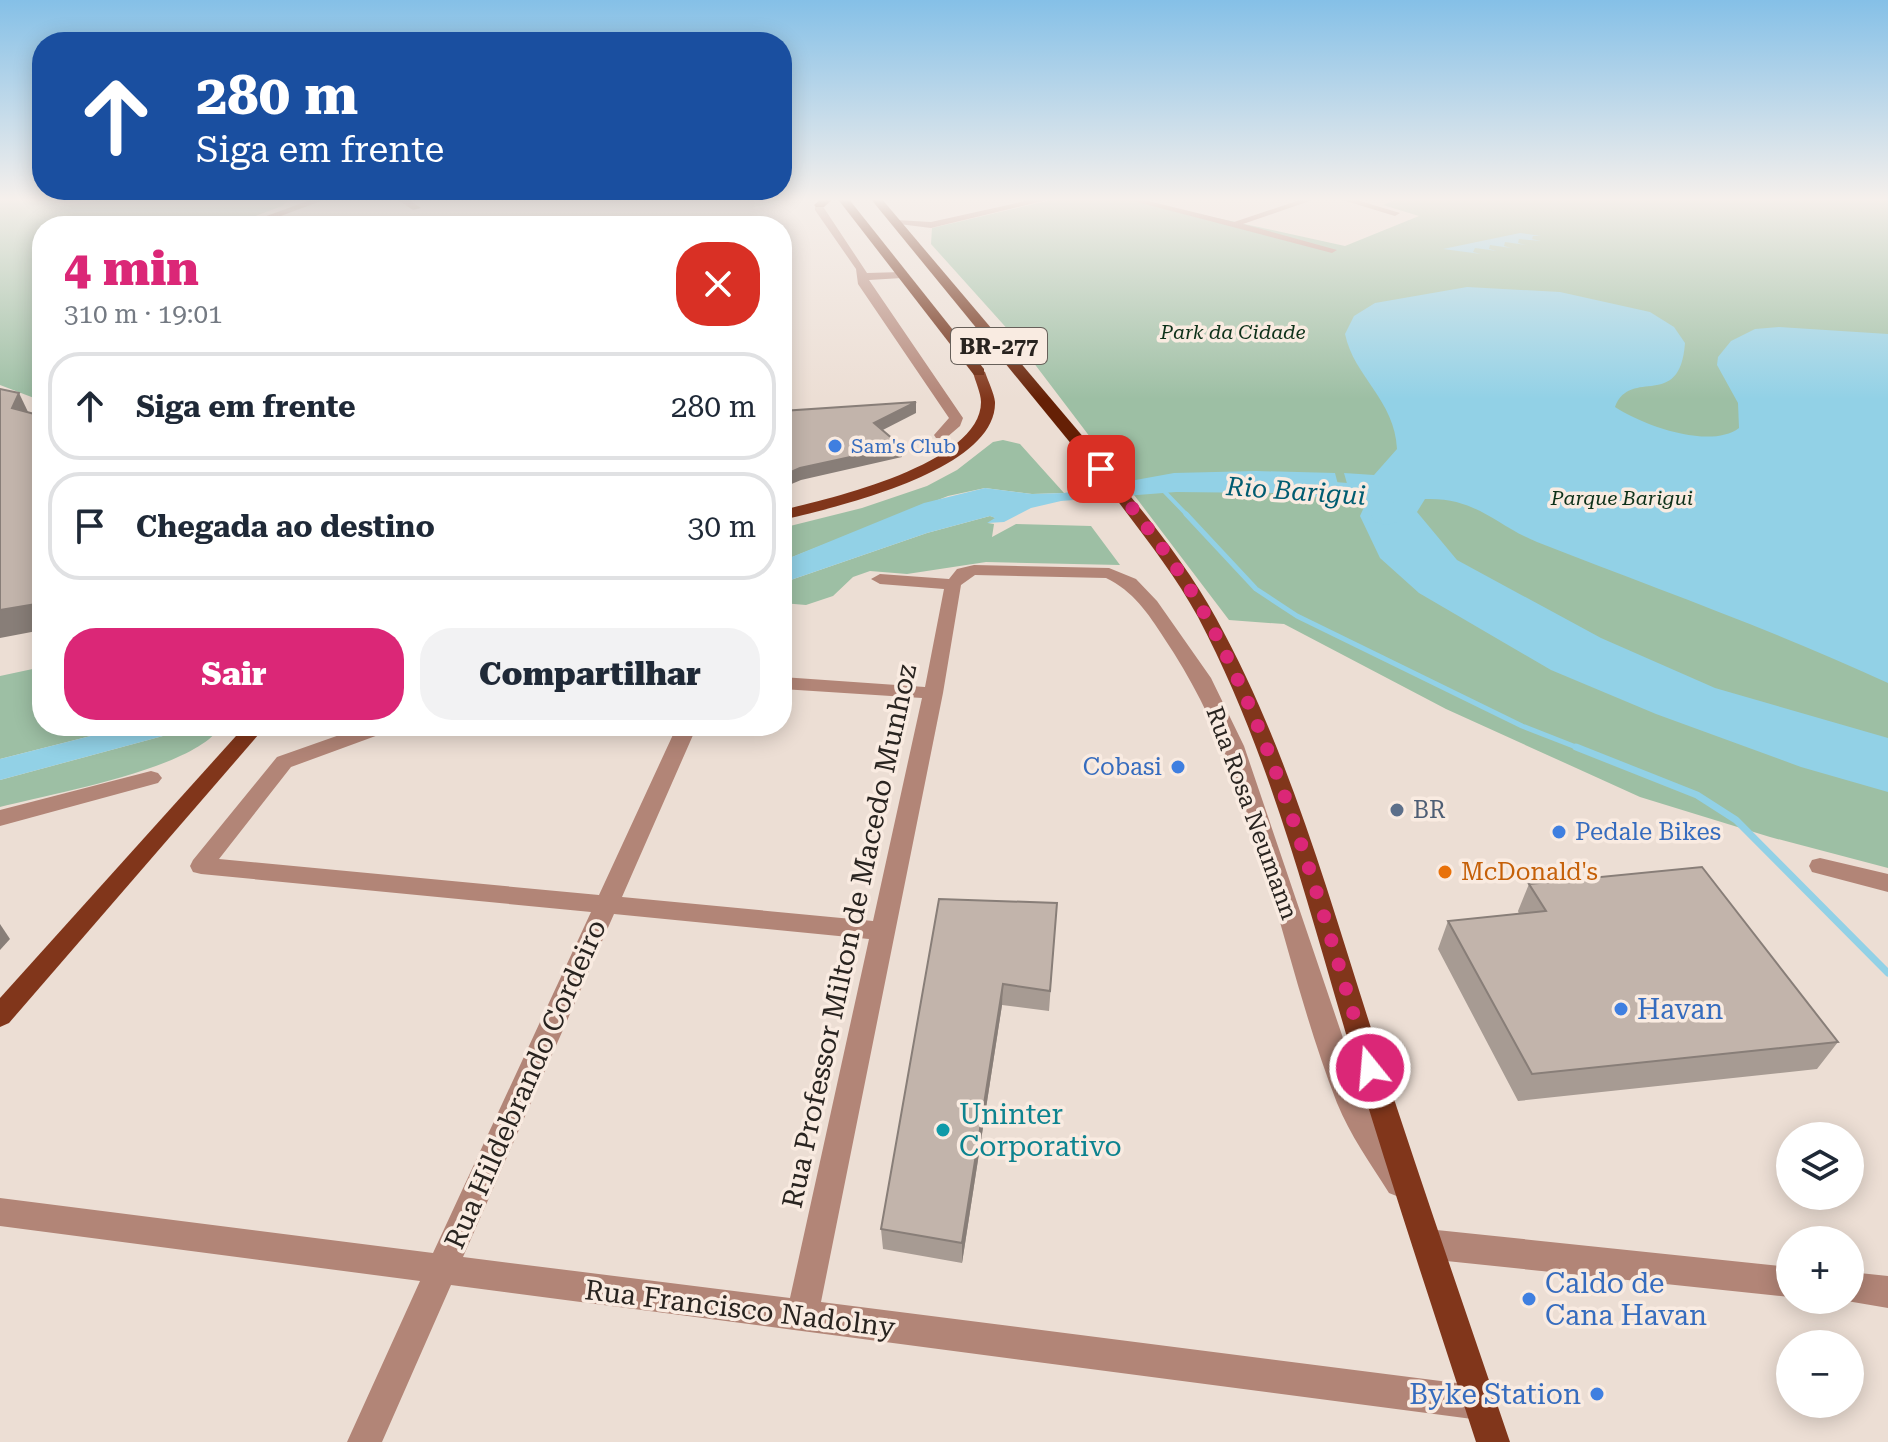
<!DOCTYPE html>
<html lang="pt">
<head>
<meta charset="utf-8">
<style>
	body { margin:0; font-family:"Roboto Serif",serif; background:#f2f2f3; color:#1f2937; height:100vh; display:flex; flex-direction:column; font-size:30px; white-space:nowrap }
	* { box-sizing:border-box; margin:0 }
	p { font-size:26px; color:#747a83 }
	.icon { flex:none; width:44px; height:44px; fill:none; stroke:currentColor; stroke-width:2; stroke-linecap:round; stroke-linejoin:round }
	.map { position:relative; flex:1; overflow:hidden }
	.sheet { position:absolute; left:32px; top:216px; width:760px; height:520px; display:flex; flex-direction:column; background:#fff; border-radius:32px; box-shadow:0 4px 20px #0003 }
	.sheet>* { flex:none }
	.hud { position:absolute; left:32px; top:32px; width:760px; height:168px; border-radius:32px; box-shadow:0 4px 20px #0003; background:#1a4fa0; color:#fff; overflow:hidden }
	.controls { position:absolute; left:1776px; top:1122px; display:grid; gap:16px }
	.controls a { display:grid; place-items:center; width:88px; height:88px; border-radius:50%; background:#fff; box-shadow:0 4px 20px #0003; font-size:40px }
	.pin { position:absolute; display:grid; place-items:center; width:68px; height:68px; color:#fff; margin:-34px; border-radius:16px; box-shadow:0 4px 12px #0006 }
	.me { position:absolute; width:88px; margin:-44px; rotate:343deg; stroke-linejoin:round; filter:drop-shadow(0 0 6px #0008) }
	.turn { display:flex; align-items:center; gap:28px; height:168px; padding:0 32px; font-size:36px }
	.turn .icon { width:104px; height:104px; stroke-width:2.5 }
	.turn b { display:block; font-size:56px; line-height:68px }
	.round { display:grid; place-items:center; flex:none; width:84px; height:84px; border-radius:32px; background:#f2f2f3 }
	.summary { display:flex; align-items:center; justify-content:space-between; height:136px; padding:0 32px }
	h1 { font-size:48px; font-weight:800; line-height:60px; color:#db2777 }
	.button { display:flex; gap:16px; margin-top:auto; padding:16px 32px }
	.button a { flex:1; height:92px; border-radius:32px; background:#db2777; color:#fff; font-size:32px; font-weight:800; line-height:92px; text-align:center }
	.button a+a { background:#f2f2f3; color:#1f2937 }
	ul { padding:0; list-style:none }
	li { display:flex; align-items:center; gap:24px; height:108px; margin:0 16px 12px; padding:0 16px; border:4px solid #e0e1e3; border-radius:32px }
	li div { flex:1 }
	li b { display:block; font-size:30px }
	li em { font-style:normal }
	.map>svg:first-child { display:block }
</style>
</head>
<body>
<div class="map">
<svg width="1888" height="1442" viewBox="0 0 1888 1442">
	<rect width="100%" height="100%" fill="#ecded4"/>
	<g fill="#9dbfa4">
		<path d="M0,198H41L61,206L119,198H291L282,206L229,226H42V401L0,385Z"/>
		<path d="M1059,198H1126L1345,246L1419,216L1383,205L1400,198H1888V868L1770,837L1640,797L1446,709L1284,624L1229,620L1011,333L931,244L932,228Z"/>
		<path d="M534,216L563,219L590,226H492Z"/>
		<path d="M1003,440L1020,444L1064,493L1032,494L985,488L948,496L782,561V528L862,508L927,486L957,470L993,442Z"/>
		<path d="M990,516L996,518L988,523L994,524L992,537L1016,524L1091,526L1120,565L986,562L907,574L870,571L853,577L833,596L806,605L782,603V583L927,533Z"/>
		<path d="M42,667V726H130L0,759V676Z"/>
		<path d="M200,726H221C195,769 50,794 0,807V780Z"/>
	</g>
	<g fill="#92d1e6">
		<path d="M1520,233L1541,236H1533L1532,239L1541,241L1519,239L1518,243L1526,245L1505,242L1504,246L1511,248L1490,245L1489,249L1497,251L1475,248L1473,252L1481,254L1443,249Z"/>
		<path d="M1467,287L1560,292L1650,312L1674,327L1685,343C1680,412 1631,366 1615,407C1642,425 1710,450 1739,428L1738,403L1717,365L1718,357L1731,341L1755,329L1779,327L1888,334V683C1774,630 1654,588 1537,542C1495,525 1476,497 1425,499L1417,512L1457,560L1601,638L1715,688L1888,738V792L1801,767L1656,714L1551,670L1419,593L1380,558L1360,516L1365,505L1352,501L1344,473L1374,475L1397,449C1395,400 1354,377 1345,334L1354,316L1375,303Z"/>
		<path d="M1256,471L1335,473L1342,500L1277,493L1176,492L1061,501L1031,508L1004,522L987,523L995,518L990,516L927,533L782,583V561L924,503L985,488L1032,494L1064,493L1174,473Z"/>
		<path d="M130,726H200L0,780V759Z"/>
	</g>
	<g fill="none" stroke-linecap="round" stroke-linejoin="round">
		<path stroke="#92d1e6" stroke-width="4" d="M1161,488L1188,516"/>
		<path stroke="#92d1e6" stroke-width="5" d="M1186,514L1256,589L1297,616L1522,726L1581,749"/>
		<path stroke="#92d1e6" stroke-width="7" d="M1576,747L1697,795L1736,820L1888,973"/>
		<path fill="#92d1e6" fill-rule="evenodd" d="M1286,478L1384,486L1401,516L1397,522L1386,525L1375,522L1363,500L1276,493L1271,487L1276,481Z"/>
		<g fill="#b28577" fill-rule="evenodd">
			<path d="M316,198H329L254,226H239Z"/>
			<path d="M395,198H406L421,208L413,210Z"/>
			<path d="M1039,198H1055L931,228L891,223L896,220L931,222Z"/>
			<path d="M1122,198H1136L1234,222L1306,198H1318L1243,224L1337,250L1332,253Z"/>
			<path d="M1336,198H1350L1400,213L1395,216Z"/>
			<path d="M820,202L867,273L902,272L907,275L902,278L869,280L963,418L960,426L946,438H936L934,435L949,418L858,284L856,269L815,210V205Z"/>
			<path d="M974,565L1109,568L1136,579L1157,601L1211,678L1244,746L1364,1100L1414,1183L1409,1193L1399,1197L1389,1193C1370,1163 1350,1135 1337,1103C1277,949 1258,776 1164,638C1148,613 1133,591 1106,578L975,575L961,585L943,693L821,1302L1480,1386L1492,1391L1497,1403L1492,1415L1480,1420L451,1285L382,1442H347L420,1281L0,1226V1198L433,1253L591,912L201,874L193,872L190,866L193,860L277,757L365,726H395L392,730L291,767L219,859L599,895L677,726H697L622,897L873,921L922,698L782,689V677L925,687L944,589L880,584L871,579L880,574L949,579L957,569ZM614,914L869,939L790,1298L463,1257Z"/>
			<path d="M151,771L158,773L162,778L158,783L0,826V810Z"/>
			<path d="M1820,858L1888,874V892L1812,872L1809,866L1812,860Z"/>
			<path d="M1427,1229L1790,1267V1297L1427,1259L1416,1254L1412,1244L1416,1234Z"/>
			<path d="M1850,1272L1888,1276V1308L1841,1300H1850Z"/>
		</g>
		<g fill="#81361b" fill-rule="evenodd">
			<path d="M979,368L985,372C988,381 994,393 995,402C997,471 833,508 782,520V510C829,499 981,464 981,402C981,393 975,381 973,372Z"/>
			<path d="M1101,465L1106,466C1145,514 1186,563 1216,618C1291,754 1331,905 1379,1053C1421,1183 1466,1312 1510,1442H1476C1433,1310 1389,1177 1349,1044C1306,899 1269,752 1198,617C1169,564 1129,518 1094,469Z"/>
			<path d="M245,726H266L9,1023L0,1027V998Z"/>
		</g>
		<g fill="#652005" fill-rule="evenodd">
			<path d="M822,198H834L824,207H816L814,205Z"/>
			<path d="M837,198H848L984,369V375H974Z"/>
			<path d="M870,198H881L1107,465L1110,469L1107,473H1095Z"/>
		</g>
	</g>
	<g fill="#a79b93">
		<path d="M1529,884L1838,1042L1817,1069L1518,1101L1438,949L1448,921L1519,914L1518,911Z"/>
		<path d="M939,899L1057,903L1049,1011L1002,1005L962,1263L883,1249L881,1229Z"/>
	</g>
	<g fill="#887e78">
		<path d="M19,393L29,414L12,408Z"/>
		<path d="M916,402V413L875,434L874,423Z"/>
		<path d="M901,446L902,457L801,480L782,488V476L800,468Z"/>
		<path d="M42,603V630L0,638V610Z"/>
		<path d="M0,924L10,939L0,950Z"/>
		<path d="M1003,984L1002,1005L962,1263V1243Z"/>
	</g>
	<g fill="#c2b4ab" stroke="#887e78" stroke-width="2">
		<path d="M0,389L19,393L12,408L42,416V603L0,610Z"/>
		<path d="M916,402L874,423L901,446L800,468L782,476V411Z"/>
		<path d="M1702,867L1838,1042L1532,1074L1448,921L1546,911L1529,884Z"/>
		<path d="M939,899L1057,903L1050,991L1003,984L962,1243L881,1229Z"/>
	</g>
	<linearGradient id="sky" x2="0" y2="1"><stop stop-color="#85c0e7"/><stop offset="0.5" stop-color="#f6f0ec"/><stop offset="1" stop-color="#f6f0ec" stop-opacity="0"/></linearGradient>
	<rect width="1888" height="399" fill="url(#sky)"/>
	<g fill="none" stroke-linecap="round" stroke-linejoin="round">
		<path stroke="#db2777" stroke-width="14" stroke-dasharray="0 25.2" d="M1101,469C1139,516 1178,565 1207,618C1283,758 1323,917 1370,1068"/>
	</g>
	<g fill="#3f7fe0" stroke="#f9ebe1" stroke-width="3">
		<circle cx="835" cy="446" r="8"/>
		<circle cx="1178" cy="767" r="8"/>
		<circle cx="1559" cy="832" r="8"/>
		<circle cx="1621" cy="1009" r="8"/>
		<circle cx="1529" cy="1299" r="8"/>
		<circle cx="1597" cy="1394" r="8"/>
	</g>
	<circle fill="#5c6f8a" stroke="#f9ebe1" stroke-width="3" cx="1397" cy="810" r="8"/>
	<circle fill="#e8710a" stroke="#f9ebe1" stroke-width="3" cx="1445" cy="872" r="8"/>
	<circle fill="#0f9aa8" stroke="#f9ebe1" stroke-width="3" cx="943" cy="1130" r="8"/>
	<g text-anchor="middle" stroke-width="7" stroke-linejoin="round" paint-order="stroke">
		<g font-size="20" font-style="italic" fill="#0d3119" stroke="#f9ebe1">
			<text x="1233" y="339">Park da Cidade</text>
			<text x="1622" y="505">Parque Barigui</text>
		</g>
		<g font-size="20" fill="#366cbe" stroke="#f9ebe1" text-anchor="start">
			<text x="851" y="453">Sam's Club</text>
		</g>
		<rect fill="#f9ebe1" stroke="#67605a" stroke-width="2" x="951" y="328" width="96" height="36" rx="6"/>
		<g font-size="22" font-weight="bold" fill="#292420">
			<text x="999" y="354">BR-277</text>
		</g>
		<g font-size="24" fill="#366cbe" stroke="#f9ebe1" text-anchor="end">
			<text x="1162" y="775">Cobasi</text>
			<text x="1575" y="840" text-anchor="start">Pedale Bikes</text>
		</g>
		<g font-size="24" fill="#4e5e75" stroke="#f9ebe1" text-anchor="start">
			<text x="1413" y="818">BR</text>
		</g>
		<g font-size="24" fill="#292420" stroke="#f9ebe1">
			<text transform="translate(1252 813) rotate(70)" y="8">Rua Rosa Neumann</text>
		</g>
		<g font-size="24" fill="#c56008" stroke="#f9ebe1" text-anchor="start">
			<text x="1461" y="880">McDonald's</text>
		</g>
		<g font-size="26" font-style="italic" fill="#005c71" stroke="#f9ebe1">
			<text transform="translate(1296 491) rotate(4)" y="9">Rio Barigui</text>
		</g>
		<g font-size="28" fill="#292420" stroke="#f9ebe1">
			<text transform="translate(849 936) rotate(-78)" y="10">Rua Professor Milton de Macedo Munhoz</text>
			<text transform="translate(525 1084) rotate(-66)" y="10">Rua Hildebrando Cordeiro</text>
			<text transform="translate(740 1308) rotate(7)" y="10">Rua Francisco Nadolny</text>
		</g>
		<g font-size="28" fill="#366cbe" stroke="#f9ebe1" text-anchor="start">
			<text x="1637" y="1019">Havan</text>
			<text x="1545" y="1293">Caldo de<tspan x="1545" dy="32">Cana Havan</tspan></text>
			<text x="1581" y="1404" text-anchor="end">Byke Station</text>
		</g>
		<g font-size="28" fill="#0d838f" stroke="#f9ebe1" text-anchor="start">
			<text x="959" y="1124">Uninter<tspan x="959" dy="32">Corporativo</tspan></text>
		</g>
	</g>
</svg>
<div class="controls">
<a><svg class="icon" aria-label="layers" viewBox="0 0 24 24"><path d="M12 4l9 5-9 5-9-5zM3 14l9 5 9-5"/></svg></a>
<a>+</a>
<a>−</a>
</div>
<div class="pin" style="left:1101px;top:469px;background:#d93025"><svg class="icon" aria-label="arrive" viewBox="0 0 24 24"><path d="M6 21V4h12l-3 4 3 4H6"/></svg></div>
<svg class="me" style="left:1370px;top:1068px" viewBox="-20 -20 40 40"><circle r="17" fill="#db2777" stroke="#fff" stroke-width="3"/><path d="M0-11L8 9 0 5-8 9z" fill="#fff"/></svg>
<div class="hud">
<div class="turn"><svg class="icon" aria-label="ahead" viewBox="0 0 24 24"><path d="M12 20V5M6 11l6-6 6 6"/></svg><div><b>280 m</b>Siga em frente</div></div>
</div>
<section class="sheet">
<div class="summary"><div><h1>4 min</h1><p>310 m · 19:01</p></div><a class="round" style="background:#d93025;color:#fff"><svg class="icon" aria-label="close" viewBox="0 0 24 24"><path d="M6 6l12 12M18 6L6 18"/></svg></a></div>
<ul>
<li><svg class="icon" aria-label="ahead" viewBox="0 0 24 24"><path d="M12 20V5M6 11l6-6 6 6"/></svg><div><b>Siga em frente</b></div><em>280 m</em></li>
<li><svg class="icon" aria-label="arrive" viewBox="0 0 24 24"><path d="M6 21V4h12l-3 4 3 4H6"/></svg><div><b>Chegada ao destino</b></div><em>30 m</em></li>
</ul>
<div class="button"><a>Sair</a><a>Compartilhar</a></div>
</section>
</div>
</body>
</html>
